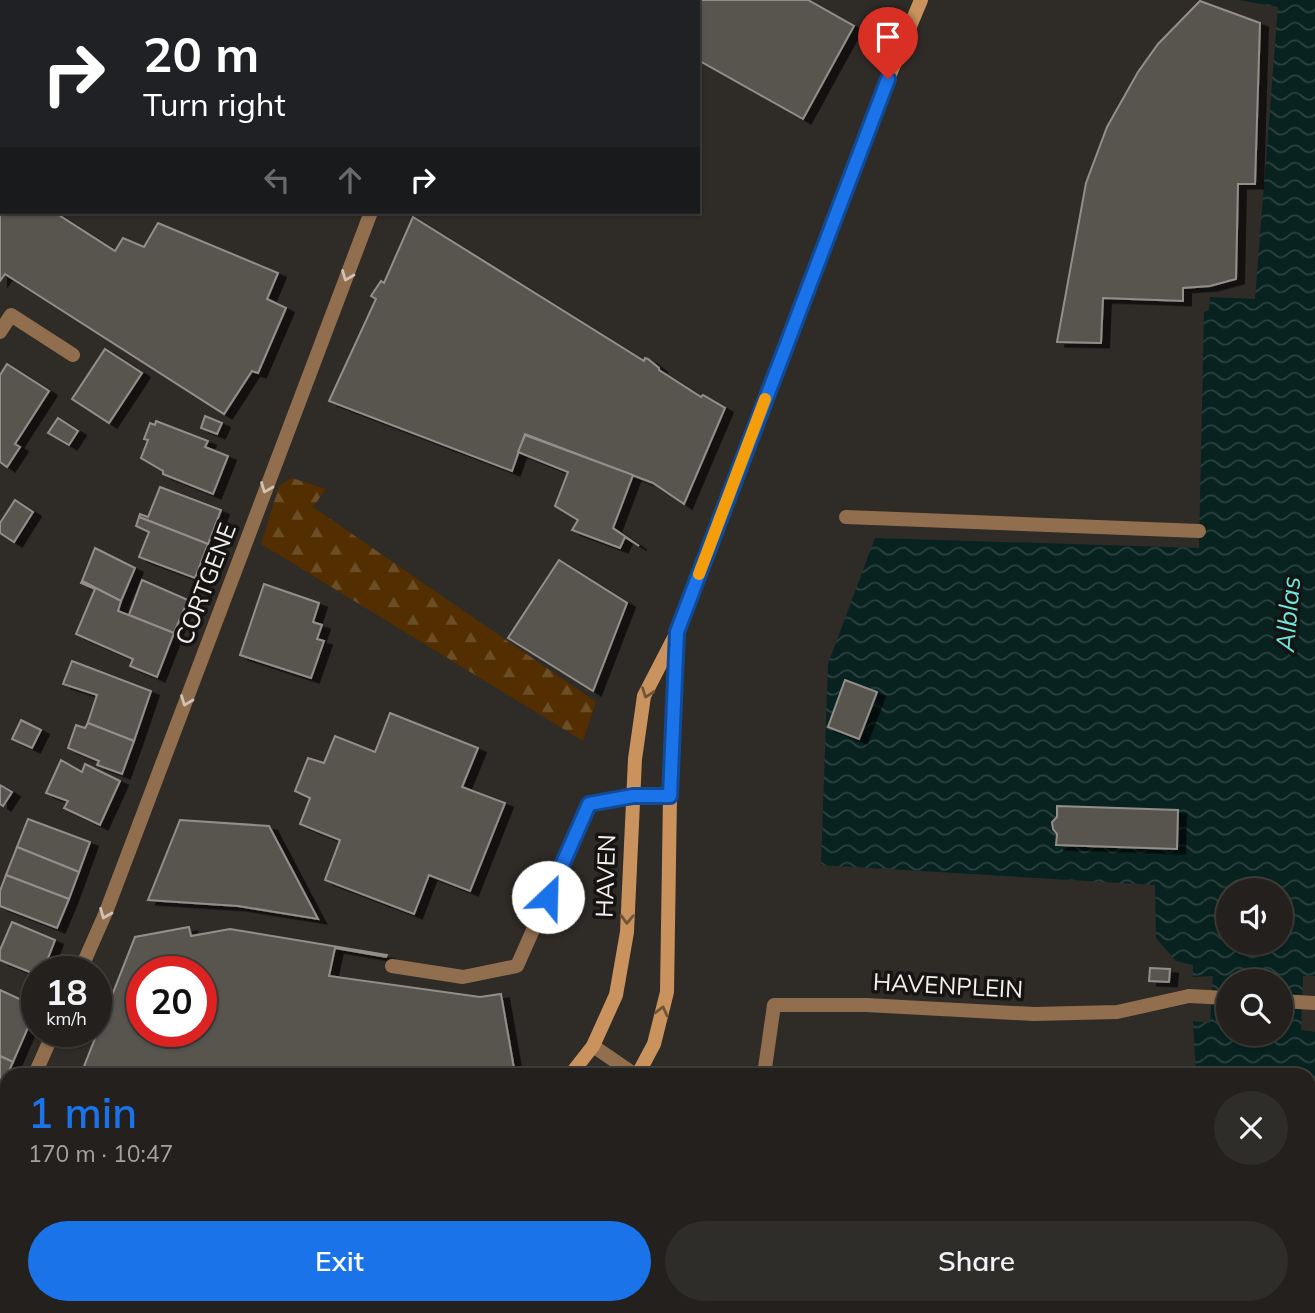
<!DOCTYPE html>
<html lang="en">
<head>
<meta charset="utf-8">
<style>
	body { margin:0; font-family:Mulish,sans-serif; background:#2f2d2a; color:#f1f3f6; height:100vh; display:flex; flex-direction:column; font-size:26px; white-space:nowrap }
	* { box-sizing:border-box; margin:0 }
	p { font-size:23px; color:#a3a3a4 }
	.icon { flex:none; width:38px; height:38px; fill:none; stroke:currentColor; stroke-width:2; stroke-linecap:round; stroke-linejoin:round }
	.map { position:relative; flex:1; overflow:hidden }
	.side { position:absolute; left:0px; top:1068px; width:1316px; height:247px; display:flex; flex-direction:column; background:#23201d; border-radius:21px 21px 0 0; box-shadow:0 2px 5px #0004,0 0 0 2px #403e3b }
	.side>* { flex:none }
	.guide { position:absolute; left:0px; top:0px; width:700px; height:214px; box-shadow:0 2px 5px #0004,0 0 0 2px #403e3b; background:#202124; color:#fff; overflow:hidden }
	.tools { position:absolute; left:1216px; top:878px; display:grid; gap:14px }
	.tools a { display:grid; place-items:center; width:77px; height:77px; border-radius:50%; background:#23201d; box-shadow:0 2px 5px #0004,0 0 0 2px #403e3b; font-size:35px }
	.speed { position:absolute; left:21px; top:956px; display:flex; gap:14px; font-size:35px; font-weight:700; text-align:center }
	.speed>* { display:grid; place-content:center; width:91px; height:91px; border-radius:50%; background:#23201d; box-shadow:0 2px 5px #0004,0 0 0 2px #403e3b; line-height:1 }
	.speed small { font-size:18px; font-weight:400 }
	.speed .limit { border:10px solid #d22; background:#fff; color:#111 }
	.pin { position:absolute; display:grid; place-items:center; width:60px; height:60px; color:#fff; margin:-72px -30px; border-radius:50% 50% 50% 0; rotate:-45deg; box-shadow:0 0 7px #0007 }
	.pin .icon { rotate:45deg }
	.me { position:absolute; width:77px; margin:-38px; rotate:24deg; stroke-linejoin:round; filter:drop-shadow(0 0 5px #0008) }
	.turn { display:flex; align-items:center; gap:24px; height:147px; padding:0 28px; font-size:32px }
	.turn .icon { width:91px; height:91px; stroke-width:2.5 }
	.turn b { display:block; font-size:49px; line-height:60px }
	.lanes { display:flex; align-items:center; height:66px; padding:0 28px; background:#0003; justify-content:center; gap:35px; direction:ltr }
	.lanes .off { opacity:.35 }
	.round { display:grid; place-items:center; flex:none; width:74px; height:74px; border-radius:37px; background:#2f2d2a }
	.summary { display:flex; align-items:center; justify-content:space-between; height:119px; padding:0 28px }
	h1 { font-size:42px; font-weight:600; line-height:52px; color:#1a73e8 }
	.primary-button { display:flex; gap:14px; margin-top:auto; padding:14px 28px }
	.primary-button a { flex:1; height:80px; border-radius:42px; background:#1a73e8; color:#fff; font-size:28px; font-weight:600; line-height:80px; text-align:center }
	.primary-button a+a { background:#2f2d2a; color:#f1f3f6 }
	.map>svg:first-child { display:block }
</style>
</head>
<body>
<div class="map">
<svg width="1315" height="1313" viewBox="0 0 1315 1313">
	<defs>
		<pattern id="green-dots" width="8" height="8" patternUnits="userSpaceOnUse" patternTransform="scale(1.75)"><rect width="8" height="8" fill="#522e00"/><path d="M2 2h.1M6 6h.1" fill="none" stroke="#6b4d26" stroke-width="1.8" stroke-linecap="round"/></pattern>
		<pattern id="forest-firs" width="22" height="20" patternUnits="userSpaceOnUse" patternTransform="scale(1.75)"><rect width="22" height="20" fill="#522e00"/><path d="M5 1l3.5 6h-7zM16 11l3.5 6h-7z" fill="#6b4d26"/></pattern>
		<pattern id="water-waves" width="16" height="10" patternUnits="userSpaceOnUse" patternTransform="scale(1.75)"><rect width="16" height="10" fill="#07221f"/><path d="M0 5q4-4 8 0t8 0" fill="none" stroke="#2c4240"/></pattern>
		<filter id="shadow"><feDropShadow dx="8" dy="4.5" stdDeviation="0" flood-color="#0009"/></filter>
	</defs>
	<rect width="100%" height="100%" fill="#2f2b27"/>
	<rect fill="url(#green-dots)" x="741" y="1307" width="34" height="6"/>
	<path fill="url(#forest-firs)" d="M292,478L326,489L313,507L596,702L583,741L261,544L279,486Z"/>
	<path fill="url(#water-waves)" fill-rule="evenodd" d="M1239,0H1315V976H1303L1301,1030L1315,1032V1313H1177V1307H1309V1074H1196L1193,1021L1210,1023L1213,976L1193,977V965L1176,961L1156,938L1155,885L821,865L828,664L875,538L1199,548L1204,312L1209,310L1210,297L1255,299L1278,7ZM1228,891H1281V943H1228ZM1228,982H1281V1034H1228Z"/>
	<g fill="#58544f" stroke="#938e89" stroke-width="2" fill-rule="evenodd" filter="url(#shadow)">
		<path d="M57,0H145L147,2H56Z"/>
		<path d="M313,0H414V2Z"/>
		<path d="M539,0H808L854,26L803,119L698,60V2Z"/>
		<path d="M1200,1L1260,23L1255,184H1238L1236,279L1210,286L1183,288V301L1103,298L1101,343L1057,342L1086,183L1107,127L1138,72L1158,44Z"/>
		<path d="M0,171L2,212H54L115,251L123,238L144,247L158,223L278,273L267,299L286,308L258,373L252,371L224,414L5,274L0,281Z"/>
		<path d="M413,217L644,361L645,358L648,359L659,368V370L701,397L703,395L725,408L684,504L653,483L525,434L512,471L329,401L376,299L371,296L381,281L384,283Z"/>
		<path d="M105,349L142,373L109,423L72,399Z"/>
		<path d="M7,364L49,391L15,444L20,447L7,467L0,462V375Z"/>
		<path d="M205,416L222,423L217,434L201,428Z"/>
		<path d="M58,418L78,431L69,445L48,433Z"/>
		<path d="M156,421L208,441L205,447L228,456L213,494L163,474V471L141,458L148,440L144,439L150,423L155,425Z"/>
		<path d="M525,435L633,475L613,528L639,546L625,537L620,548L572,530L578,520L555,506L568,472L518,452Z"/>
		<path d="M160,487L221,510L208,544L139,517L140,514L148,517Z"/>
		<path d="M15,500L33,512L14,542L0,533V523Z"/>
		<path d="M139,517L208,544L195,578L139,557L149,532L136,526Z"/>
		<path d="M95,548L135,568L121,601L82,581Z"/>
		<path d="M559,560L627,603L593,691L508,638Z"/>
		<path d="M142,580L188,600L174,633L129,615Z"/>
		<path d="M82,581L121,601L118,611L174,633L157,677L130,666L133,659L76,634L95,589L81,583Z"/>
		<path d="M264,584L319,603L313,622L322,625L317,639L324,641L311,678L240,655Z"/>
		<path d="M72,661L151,691L134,741L88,723L87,725L97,695L63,684Z"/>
		<path d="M845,680L877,692L859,739L828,727Z"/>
		<path d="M390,713L478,748L462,787L505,803L470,891L429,875L414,914L325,880L340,840L300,824L310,798L295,791L308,758L324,763L335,736L375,752Z"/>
		<path d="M21,720L41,730L32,748L12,739Z"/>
		<path d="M88,723L134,741L122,774L97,765L99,761L68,748L76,725L85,728Z"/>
		<path d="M61,760L82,772L85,764L120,781L100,825L64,808L68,801L46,793Z"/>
		<path d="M0,785L12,792L3,806L0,804Z"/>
		<path d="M1057,806L1178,810L1177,849L1056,845L1057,834L1053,829L1052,822L1057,817Z"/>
		<path d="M28,819L90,842L79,872L17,847Z"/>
		<path d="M180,820L269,826L318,919L238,906L148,900Z"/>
		<path d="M17,847L79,872L69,899L6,875Z"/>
		<path d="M6,875L69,899L57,928L0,906V891Z"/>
		<path d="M12,922L55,940L43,971H37V975L0,960V950Z"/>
		<path d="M189,927L191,936L230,929L387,955L386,957L335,948L329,976L480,997L501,994L515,1074H81L135,937ZM142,971H201V1031H142Z"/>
		<path d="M1150,968L1170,969L1169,982L1149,981Z"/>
		<path d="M0,990L37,1007L13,1062L0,1056Z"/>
		<path d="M0,1056L13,1062L0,1091Z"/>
		<path d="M93,1307H98L100,1313H81Z"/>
		<path d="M98,1307H129L131,1313H100Z"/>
		<path d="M129,1307H160L161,1313H131Z"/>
		<path d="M160,1307H187L188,1313H161Z"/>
		<path d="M187,1307H216L217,1313H188Z"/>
		<path d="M216,1307H245L246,1313H217Z"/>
		<path d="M245,1307H275V1313H246Z"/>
		<path d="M275,1307H304L305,1313H275Z"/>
		<path d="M582,1307L583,1313H566V1309Z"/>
		<path d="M582,1307H598L599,1313H583Z"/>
		<rect x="622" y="1307" width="16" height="6"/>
		<rect x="638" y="1307" width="16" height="6"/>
		<path d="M827,1307H860L859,1313H827Z"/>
	</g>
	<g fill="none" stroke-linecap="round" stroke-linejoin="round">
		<g stroke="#916e4e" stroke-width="14">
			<path d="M846,517L1199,531"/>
			<path d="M392,966L463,977L517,966L589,804L633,796H670"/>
			<path d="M1189,996L1228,998"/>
			<path d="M1281,1001L1315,1003"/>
		</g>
		<g stroke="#916e4e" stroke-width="14">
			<path d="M229,0L233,2"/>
			<path d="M453,2V0"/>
			<path d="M0,332L11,315L73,355"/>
			<path d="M80,971L106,912L371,212"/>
			<path d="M593,1046L634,1074"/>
			<path d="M35,1074L54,1031"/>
			<path d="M762,1074L765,1068L774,1005H866L1034,1014L1117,1012L1189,996"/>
			<path d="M0,1156L7,1140"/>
			<path d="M0,1227L7,1242"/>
			<path d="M318,1313L321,1307"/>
			<path d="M366,1313L368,1307"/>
			<path d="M727,1313V1307"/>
			<path d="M789,1313V1307"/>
		</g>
		<g stroke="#ca935e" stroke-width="14">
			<path d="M571,1074L593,1046L616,995L627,932L635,759L644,696L677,632L888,79L921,0"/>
			<path d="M638,1074L654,1044L667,992L670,796L676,640"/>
			<path d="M0,1211L7,1210"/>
			<path d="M0,1255L7,1251"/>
		</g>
	</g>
	<defs><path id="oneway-chevron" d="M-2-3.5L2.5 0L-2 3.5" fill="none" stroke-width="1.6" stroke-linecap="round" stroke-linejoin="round" transform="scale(1.75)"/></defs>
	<g stroke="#d0c2b5">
		<use href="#oneway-chevron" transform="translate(347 276) rotate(111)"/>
		<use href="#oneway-chevron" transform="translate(266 488) rotate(111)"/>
		<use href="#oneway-chevron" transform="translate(186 701) rotate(111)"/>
		<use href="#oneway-chevron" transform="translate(105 914) rotate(112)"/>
	</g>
	<g stroke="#705438">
		<use href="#oneway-chevron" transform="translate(647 693) rotate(110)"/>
		<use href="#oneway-chevron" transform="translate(627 919) rotate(92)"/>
		<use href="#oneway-chevron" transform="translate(662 1011) rotate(-76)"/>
	</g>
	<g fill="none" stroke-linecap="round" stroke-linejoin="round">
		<defs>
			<path id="route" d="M548,897L589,804L633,796H670L677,632L888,79"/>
		</defs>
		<use href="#route" stroke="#114b97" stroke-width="18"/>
		<use href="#route" stroke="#1a73e8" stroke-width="12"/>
		<path stroke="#f59e0b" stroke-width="12" d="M699,574L765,399"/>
	</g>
	<g text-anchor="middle" stroke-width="7" stroke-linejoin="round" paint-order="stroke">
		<g font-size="24" fill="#f2efed" stroke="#161412">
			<text transform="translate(206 584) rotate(-69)" y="8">CORTGENE</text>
			<text transform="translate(606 876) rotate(-88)" y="8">HAVEN</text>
			<text transform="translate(948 986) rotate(3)" y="8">HAVENPLEIN</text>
		</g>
		<g font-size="26" font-style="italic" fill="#6ee8db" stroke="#161412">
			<text transform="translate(1288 614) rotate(-85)" y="9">Alblas</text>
		</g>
	</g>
</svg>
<div class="tools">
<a><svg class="icon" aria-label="sound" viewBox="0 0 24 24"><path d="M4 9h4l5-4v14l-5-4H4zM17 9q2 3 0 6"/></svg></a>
<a><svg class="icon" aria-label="search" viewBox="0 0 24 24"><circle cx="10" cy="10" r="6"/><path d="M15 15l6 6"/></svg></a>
</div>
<div class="speed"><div>18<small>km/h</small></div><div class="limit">20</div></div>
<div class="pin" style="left:888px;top:79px;background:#d93025"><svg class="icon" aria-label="arrive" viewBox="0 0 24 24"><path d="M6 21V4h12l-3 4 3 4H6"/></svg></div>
<svg class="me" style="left:548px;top:897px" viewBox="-20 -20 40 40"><circle r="19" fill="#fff"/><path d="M0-13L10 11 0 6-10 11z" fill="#1a73e8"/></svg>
<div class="guide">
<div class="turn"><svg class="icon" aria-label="right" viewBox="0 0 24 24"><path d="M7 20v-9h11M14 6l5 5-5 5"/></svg><div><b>20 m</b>Turn right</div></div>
<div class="lanes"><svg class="icon off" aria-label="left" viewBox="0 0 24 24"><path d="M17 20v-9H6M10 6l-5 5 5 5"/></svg><svg class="icon off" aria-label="ahead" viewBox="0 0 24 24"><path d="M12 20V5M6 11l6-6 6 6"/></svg><svg class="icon" aria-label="right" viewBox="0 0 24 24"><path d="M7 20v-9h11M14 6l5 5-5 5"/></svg></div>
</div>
<section class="side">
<div class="summary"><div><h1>1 min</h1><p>170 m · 10:47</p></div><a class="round"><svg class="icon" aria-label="close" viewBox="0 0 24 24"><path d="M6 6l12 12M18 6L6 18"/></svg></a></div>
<div class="primary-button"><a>Exit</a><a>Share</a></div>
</section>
</div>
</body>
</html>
